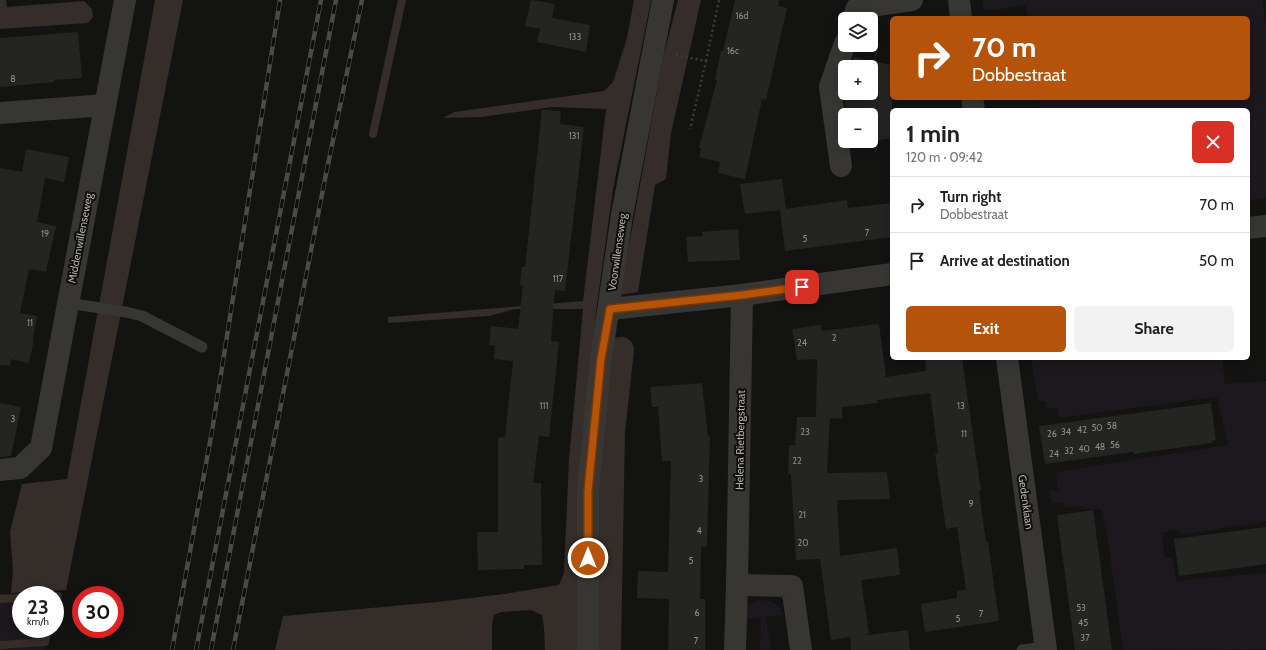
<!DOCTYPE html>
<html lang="en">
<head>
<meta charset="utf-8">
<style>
	body { margin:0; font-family:Cabin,sans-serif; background:#f2f2f2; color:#202124; height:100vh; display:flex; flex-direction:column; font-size:15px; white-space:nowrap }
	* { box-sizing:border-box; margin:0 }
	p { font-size:13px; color:#757577 }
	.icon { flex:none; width:22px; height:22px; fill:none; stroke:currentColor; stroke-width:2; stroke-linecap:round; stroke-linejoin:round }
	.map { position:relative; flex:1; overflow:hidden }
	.panel { position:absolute; left:890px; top:108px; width:360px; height:252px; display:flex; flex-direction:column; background:#fff; border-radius:6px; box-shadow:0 2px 10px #0003 }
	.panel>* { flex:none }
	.banner { position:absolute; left:890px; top:16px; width:360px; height:84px; border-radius:6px; box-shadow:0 2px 10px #0003; background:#b45309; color:#fff; overflow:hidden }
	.buttons { position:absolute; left:838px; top:12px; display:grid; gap:8px }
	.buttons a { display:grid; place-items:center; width:40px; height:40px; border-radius:6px; background:#fff; box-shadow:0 2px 10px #0003; font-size:20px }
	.speed { position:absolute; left:12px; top:586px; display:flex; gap:8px; font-size:20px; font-weight:700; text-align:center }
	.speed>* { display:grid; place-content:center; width:52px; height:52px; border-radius:50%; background:#fff; box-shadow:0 2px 10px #0003; line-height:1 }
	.speed small { font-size:10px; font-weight:400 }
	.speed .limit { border:6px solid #d22; background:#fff; color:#111 }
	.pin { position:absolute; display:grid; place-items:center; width:34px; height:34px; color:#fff; margin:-17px; border-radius:8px; box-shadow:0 2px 6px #0006 }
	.me { position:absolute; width:44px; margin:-22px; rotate:0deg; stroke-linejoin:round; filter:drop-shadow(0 0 3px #0008) }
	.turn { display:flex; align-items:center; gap:14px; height:84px; padding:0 16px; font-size:18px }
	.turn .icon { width:52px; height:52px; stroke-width:2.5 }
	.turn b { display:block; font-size:28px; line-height:34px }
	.round { display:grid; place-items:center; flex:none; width:42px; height:42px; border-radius:6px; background:#f2f2f2 }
	.overview { display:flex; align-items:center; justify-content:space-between; height:68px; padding:0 16px }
	h1 { font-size:24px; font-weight:700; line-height:30px }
	.primary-button { display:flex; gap:8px; margin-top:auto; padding:8px 16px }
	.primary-button a { flex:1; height:46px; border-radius:6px; background:#b45309; color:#fff; font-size:16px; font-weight:700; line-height:46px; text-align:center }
	.primary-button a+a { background:#f2f2f2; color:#202124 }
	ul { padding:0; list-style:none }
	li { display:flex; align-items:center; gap:12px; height:56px; padding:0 16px; border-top:1px solid #e0e0e0 }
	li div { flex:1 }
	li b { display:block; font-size:15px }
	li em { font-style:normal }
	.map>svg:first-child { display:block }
</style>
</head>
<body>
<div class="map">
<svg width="1266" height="650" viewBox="0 0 1266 650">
	<rect width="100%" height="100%" fill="#131311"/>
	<g fill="#1d181d">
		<path d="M982,0H1262L1266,24V198L1248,201V110H1040L1039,98H1248V18H1028L1026,5L984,11Z"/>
		<path d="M1031,358H1222L1225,384L1266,381V521L1182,535L1175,529L1162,533L1165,558H1172L1177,581L1266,573V649L1123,650L1109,548L1102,509H1083L1081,506L1065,508L1064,503H1052L1049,491L1058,490L1056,472L1228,445L1217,397L1193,400L1059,418L1057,408L1047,409L1045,401H1038Z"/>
		<path d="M52,591L51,595H21V629H45L44,635L48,634L45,650H0V594Z"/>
		<path d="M766,600C774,603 782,606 784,615L766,617L771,650H760L761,618H741C747,604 751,601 766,600Z"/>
	</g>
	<g fill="#352d29">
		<path d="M0,0H6L7,7L84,1L92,9L93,17L88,23L0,29Z"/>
		<path d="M155,0H183L66,590L11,593L13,570L10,532L22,484L67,479Z"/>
		<path d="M634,0H651L613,189L597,304L580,463L579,650H545L544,628L542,615L531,610L501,612L494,615L492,623V650H275L283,616L437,602L504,594L559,585L564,573L569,459L583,309H515L489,316L388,323V317L583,301L606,109L552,107L481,117L443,118L454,112L604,91L613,82L627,38Z"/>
		<path d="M678,0H701L671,133L666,179L655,185L638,292L620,295L663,58Z"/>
	</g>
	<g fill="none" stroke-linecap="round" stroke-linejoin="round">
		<g stroke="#352d29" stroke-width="8">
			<path d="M373,134L402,0"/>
			<path d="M55,596H58L55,606"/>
			<path d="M0,599L21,598"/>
			<path d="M0,645L45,642L48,629"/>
		</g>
		<path stroke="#352d29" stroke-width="26" d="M608,650L612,432L621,350"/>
	</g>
	<g fill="#242422">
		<path d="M531,0L555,4L552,18L590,25L586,52L537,42L540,29L525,26Z"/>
		<path d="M735,0H779L778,6L787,8L766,100L762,99L745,179L718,173L720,162L699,157L701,148H699L717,80L715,79L721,51H723Z"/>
		<path d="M78,32L82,78L54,80V82L0,87V38Z"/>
		<path d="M853,57L892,65V138L851,145L850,141H871V115H847L843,88L845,82V93H871V67H850Z"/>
		<path d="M542,110L561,111L560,124L584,127L565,291L555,290L551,341L559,342L549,437L539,436L533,483H541L542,565H524V569L478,570L477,532H498V438L505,437L513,361L494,359L495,346L489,345L491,326L518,329L523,286L520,285L522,267H525Z"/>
		<path d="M26,149L69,157L64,182L45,178L37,222L56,226L46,272L29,269L20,313L37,316L33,339V344L29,363L11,359L10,366L0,365V168L22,172Z"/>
		<path d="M782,179L786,209L847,200L848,208L892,203V237L785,251L780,210L745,214L740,184Z"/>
		<path d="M738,229L740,260L688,262L686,237L703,236L702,232Z"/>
		<path d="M879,324L886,377L926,371L925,358H962L981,491H979L986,542H988L999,621L925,632L921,604L957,598V591L966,590L957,527L946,529L935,453H938L930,393L877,400L878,403L842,407V419L830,418L827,473L887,472L890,499L837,500L840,556L897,548L900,575L861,580L869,634L860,636L908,630L910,650H851L850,637L831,640L820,559L796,560L791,474H788L789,445H795L797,417H816L817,359L797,360L792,329L821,325L822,331Z"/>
		<path d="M702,383L708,437L710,436L707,546L701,547L700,599H705V650H668L669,599L637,598L638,571L668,572L671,461H662L658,407H652L650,387Z"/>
		<path d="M0,403L21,407L11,456L0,457Z"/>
		<path d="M1211,403L1216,440L1212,441V443L1134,454L1133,452L1045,464L1039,426Z"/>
		<path d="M1093,510L1112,650H1075L1057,515Z"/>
		<path d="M1266,527V564L1179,576L1174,539Z"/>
	</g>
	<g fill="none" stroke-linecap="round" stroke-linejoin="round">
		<g stroke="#3e3c39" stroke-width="2.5" stroke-dasharray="2 3" stroke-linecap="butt">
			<path d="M676,55L706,61L690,129"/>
			<path d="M706,61L719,0"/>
		</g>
		<g stroke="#383633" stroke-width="11">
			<path d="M68,303L126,312L142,316L202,347"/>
			<path d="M1022,650L1045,647"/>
		</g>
		<g stroke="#383633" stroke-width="22">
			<path d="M959,0L961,18"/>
			<path d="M853,19L857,8L912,0"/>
			<path d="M972,98L974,110"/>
			<path d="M0,113L105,105"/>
			<path d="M841,166L830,87L845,43"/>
			<path d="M1248,228L1266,226"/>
			<path d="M610,309L742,295L892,274"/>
			<path d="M1007,358L1046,650"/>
			<path d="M0,470L20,468L41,448L125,0"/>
			<path d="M737,585L792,586L801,650"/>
			<path d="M588,650V491L601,359L622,215L663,0"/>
			<path d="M735,650L737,585L742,295"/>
		</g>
		<defs>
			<g id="rail">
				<path d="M172,650L212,431L280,0"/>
				<path d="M196,650L321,0"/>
				<path d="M211,650L336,0"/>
				<path d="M233,650L325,179L362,0"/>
			</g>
		</defs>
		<use href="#rail" stroke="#4c4a46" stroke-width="4.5"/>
		<use href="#rail" stroke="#0e0e0d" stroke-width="3" stroke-dasharray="9" stroke-linecap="butt"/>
	</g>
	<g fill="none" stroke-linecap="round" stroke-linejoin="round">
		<defs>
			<path id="route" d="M588,558V491L601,359L610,309L742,295L802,287"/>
		</defs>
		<use href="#route" stroke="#753606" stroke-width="10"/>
		<use href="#route" stroke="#b45309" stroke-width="7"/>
	</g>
	<g text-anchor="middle" stroke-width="4" stroke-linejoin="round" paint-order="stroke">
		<g font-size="9" fill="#8f8b84">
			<text x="742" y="19">16d</text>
			<text x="575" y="40">133</text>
			<text x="733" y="54">16c</text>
			<text x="13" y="82">8</text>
			<text x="574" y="139">131</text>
			<text x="867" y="236">7</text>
			<text x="45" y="237">19</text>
			<text x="805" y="242">5</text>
			<text x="558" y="282">117</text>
			<text x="30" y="326">11</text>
			<text x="834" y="341">2</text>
			<text x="802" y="346">24</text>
			<text x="544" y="409">111</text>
			<text x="961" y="409">13</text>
			<text x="13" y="422">3</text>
			<text x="1112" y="429">58</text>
			<text x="1097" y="431">50</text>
			<text x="1082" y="433">42</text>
			<text x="805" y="435">23</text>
			<text x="1066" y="435">34</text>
			<text x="964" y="437">11</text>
			<text x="1052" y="437">26</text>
			<text x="1115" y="448">56</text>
			<text x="1100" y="450">48</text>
			<text x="1084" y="452">40</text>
			<text x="1069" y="454">32</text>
			<text x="1054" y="457">24</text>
			<text x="797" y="464">22</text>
			<text x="701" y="482">3</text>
			<text x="971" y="507">9</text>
			<text x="802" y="518">21</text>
			<text x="699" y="534">4</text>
			<text x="803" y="546">20</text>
			<text x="691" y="564">5</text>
			<text x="1081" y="611">53</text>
			<text x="697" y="616">6</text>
			<text x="981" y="617">7</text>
			<text x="958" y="622">5</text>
			<text x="1083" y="626">45</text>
			<text x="1085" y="641">37</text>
			<text x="696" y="644">7</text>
		</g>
		<g font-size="11" fill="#b3ada4" stroke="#0e0e0d">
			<text transform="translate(80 238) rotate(-79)" y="4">Middenwillenseweg</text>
			<text transform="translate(617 252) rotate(-82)" y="4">Voorwillenseweg</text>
			<text transform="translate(740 440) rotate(-89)" y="4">Helena Rietbergstraat</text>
			<text transform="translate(1026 502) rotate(82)" y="4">Gedenklaan</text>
		</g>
	</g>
</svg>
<div class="buttons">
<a><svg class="icon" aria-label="layers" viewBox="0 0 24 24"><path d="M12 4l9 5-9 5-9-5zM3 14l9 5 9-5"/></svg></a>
<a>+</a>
<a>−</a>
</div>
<div class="speed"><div>23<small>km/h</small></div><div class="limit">30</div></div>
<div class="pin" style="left:802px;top:287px;background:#d93025"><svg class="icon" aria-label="arrive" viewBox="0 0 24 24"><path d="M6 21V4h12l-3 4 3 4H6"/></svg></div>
<svg class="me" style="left:588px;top:558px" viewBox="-20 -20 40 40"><circle r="17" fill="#b45309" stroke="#fff" stroke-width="3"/><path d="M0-11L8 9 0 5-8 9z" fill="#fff"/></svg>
<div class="banner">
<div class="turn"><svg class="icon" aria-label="right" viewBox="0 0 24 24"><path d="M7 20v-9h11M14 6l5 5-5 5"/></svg><div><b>70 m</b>Dobbestraat</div></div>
</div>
<section class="panel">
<div class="overview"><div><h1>1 min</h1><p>120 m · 09:42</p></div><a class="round" style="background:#d93025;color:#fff"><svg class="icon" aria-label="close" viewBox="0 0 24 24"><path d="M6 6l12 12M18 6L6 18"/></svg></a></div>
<ul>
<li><svg class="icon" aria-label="right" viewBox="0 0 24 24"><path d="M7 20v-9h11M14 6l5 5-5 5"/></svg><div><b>Turn right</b><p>Dobbestraat</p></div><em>70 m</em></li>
<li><svg class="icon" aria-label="arrive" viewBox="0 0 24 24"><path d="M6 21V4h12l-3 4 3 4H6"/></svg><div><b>Arrive at destination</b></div><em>50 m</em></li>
</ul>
<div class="primary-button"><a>Exit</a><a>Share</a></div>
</section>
</div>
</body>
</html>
